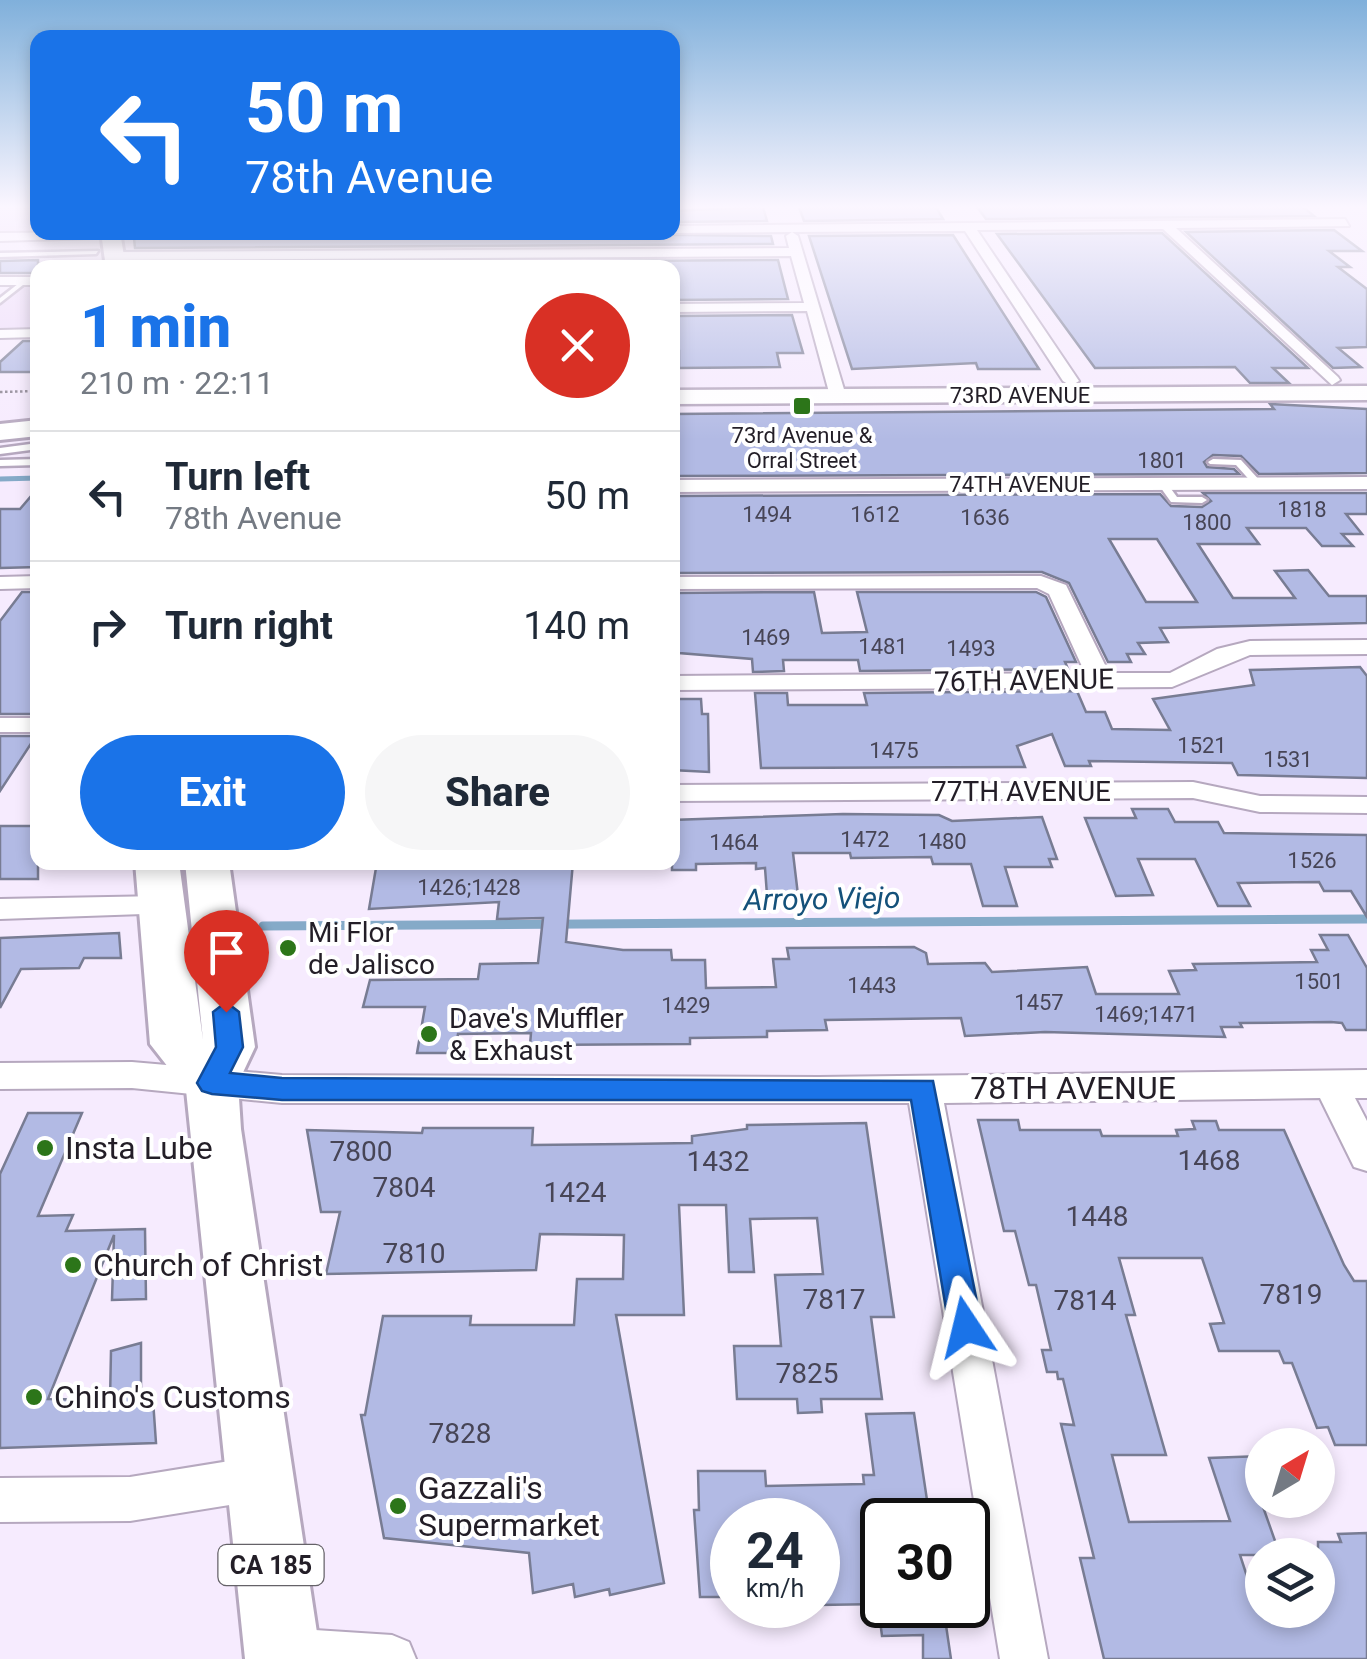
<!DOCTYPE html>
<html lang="en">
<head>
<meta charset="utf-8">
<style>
	body { margin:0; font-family:Roboto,sans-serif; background:#f6f6f7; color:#1f2937; height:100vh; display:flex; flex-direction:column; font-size:38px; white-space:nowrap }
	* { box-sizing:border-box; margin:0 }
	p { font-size:32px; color:#747a83 }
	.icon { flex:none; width:55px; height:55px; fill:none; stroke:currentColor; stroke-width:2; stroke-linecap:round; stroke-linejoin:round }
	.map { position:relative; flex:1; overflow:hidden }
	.side { position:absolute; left:30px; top:260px; width:650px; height:610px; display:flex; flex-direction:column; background:#fff; border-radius:20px; box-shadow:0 5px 15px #0003 }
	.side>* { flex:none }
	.guide { position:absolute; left:30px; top:30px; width:650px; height:210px; border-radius:20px; box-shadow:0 5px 15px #0003; background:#1a73e8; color:#fff; overflow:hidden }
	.needle { width:65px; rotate:38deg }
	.fabs { position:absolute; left:1245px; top:1428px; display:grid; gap:20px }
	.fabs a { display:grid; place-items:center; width:90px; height:90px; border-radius:50%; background:#fff; box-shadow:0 5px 15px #0003; font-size:50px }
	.speed { position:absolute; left:710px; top:1498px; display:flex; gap:20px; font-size:50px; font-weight:700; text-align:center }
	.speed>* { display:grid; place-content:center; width:130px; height:130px; border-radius:50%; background:#fff; box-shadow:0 5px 15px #0003; line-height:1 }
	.speed small { font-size:25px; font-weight:400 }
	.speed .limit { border:5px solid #111; border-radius:15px; background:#fff; color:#111 }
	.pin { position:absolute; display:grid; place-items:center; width:85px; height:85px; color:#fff; margin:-102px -42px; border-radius:50% 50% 50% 0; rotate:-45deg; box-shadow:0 0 10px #0007 }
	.pin .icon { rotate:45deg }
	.me { position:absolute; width:110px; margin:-55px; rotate:350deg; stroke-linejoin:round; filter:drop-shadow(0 0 8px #0008) }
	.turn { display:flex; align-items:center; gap:35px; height:210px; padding:0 50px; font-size:45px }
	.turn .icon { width:130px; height:130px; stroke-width:2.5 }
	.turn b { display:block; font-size:70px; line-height:85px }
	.round { display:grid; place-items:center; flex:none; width:105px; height:105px; border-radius:52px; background:#f6f6f7 }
	.summary { display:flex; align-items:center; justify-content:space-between; height:170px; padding:0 50px }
	h1 { font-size:60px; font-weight:800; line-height:75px; color:#1a73e8 }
	.button { display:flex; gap:20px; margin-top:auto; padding:20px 50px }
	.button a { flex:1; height:115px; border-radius:60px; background:#1a73e8; color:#fff; font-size:40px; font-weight:800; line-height:115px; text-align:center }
	.button a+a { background:#f6f6f7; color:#1f2937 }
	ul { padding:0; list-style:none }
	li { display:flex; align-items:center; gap:30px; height:130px; padding:0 50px; border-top:2px solid #e0e1e3 }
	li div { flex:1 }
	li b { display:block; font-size:38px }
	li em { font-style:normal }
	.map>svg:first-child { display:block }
</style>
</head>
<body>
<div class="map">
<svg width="1367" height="1659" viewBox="0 0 1367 1659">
	<rect width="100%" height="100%" fill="#f6ebfe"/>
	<g fill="#eddbf9">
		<path d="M0,207H37L38,232L70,233L0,235Z"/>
		<path d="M13,287H37V330H0V298Z"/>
	</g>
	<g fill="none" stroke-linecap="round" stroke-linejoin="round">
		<path stroke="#85aac8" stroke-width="5" d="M0,479L38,478"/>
		<path stroke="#85aac8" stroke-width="9" d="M263,926L1367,919"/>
	</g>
	<g fill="#b2bae4" stroke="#787c93" stroke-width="2.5" fill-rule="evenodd">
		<path d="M763,207L767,221L672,222V211Z"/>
		<path d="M799,207H936L943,219L804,221Z"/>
		<path d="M977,207H1303L1314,216L986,219Z"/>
		<path d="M1334,230L1362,251H1329L1350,267H1338L1367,289V347L1338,348L1361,367L1333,368L1186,232Z"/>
		<path d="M527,233L771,236L773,244L135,248L134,238Z"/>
		<path d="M1162,233L1308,368H1273L1289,383H1250L1235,367L1095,368L997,234Z"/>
		<path d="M953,235L1039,369H978L976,363L852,369L809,236Z"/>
		<path d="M38,260V273H0V261Z"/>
		<path d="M778,260L788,299L672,300V268H139L138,264Z"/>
		<path d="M792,315L803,353H777L780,367L679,368V351H672V316Z"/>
		<path d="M23,341H38V372H0V362Z"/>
		<path d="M1270,404L1367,409V473L1259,474L1241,456L1213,455L1204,462L1207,467L1234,469L1239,474L672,476V414L1274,409Z"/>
		<path d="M38,488V567L0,568V509H20Z"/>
		<path d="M1203,493H1367V514H1346L1362,534H1342L1353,546H1322L1306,528H1247L1259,544H1198L1233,598H1295L1275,571L1308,570L1329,596H1367V623L1160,628L1168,642L1138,643L1145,654H1127L1131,662H1108L1069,583L1042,572L672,573V496L1160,494L1171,506L1202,507L1211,501ZM1109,539H1157L1197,602H1146Z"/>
		<path d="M22,592H38V714H0V621Z"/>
		<path d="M814,592L822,633L867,632L857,592H1036L1046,597L1076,662H1065L1068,669L860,671L858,660H783L784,671L753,672L752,659L679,653L672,626V593Z"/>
		<path d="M1360,667L1367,676V778L1238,775L1232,763L1089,761L1091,766H1065L1052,734L1017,746L1025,767L761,768L755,693H787L788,705H867L864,693L1077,691L1086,712H1105L1112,729L1170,730L1153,699L1254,685L1250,670Z"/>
		<path d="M672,699H701L702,714H708L709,772L672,770Z"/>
		<path d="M0,736H36L0,791Z"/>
		<path d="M1132,809H1168L1175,822H1218L1224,833L1367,835V917L1351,891H1324L1319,882L1238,883L1250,906H1218L1195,859H1138L1153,895L1116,896L1085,818H1136Z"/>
		<path d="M843,814L939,815L952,821L1042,817L1057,859H1049L1052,867H1005L1017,906H983L971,864H933L931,857L851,858L850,853H793L798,895H767L765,868L756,869V863L696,864V870H672V820Z"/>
		<rect x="0" y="826" width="38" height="53"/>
		<path d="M377,862H429L428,867L573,862L566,942L623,950H671L672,960H705L706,988L776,987L773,959H789L787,948L914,947L926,953L928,964L985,963L992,972L1087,967L1096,994H1179L1169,971L1196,970L1193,964L1317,962L1311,950H1328L1320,935H1348L1367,968V1030H1346L1342,1023L1331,1022L1240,1023L1242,1027H1221L1225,1037L1045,1032L965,1036L961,1018L825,1020L827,1030L767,1031V1037L690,1038V1044L530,1045L531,1033L458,1034L455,1053H417L425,1007H363L370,980L478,979L480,964L538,963L543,918L497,919L499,902L369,909Z"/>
		<path d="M119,933L121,958H84L79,968L21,969L0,1008V938Z"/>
		<path d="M28,1113H82L38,1216L73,1215L66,1231L145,1229L146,1299L112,1300L114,1235L48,1399L110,1400L111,1351L141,1343V1400H153L156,1443L0,1448V1174Z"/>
		<path d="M978,1120H1018L1020,1130H1100L1102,1136H1178L1176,1130L1195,1129L1192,1121H1216L1219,1130H1284L1344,1265L1354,1281H1367V1445H1335L1328,1427L1317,1428L1292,1363H1284L1279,1351H1219L1210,1324L1224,1323L1202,1258H1119L1135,1315H1126L1166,1455H1112L1129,1522L1230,1521L1209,1458L1262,1456V1504L1280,1555H1240L1258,1610H1318V1542H1341L1338,1534L1367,1533V1659H1104L1080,1558H1094L1061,1424L1074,1425L1063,1379H1058L1057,1372H1047L1042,1350H1051L1036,1285H1029L1015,1231H1004Z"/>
		<path d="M866,1123L894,1317H871L882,1399H821L822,1412L798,1413L797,1399H737L734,1346H781L775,1275L823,1274L817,1218L750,1219L754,1272H729L726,1205H679L684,1315H616L664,1583L610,1595L609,1589L575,1597L573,1584L533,1593L529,1553L384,1538L361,1415H365L383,1316H471L470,1325H574L577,1279H623L624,1235L540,1234L536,1270L326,1274L340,1212H321L307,1130L422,1133L423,1128H533L532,1145L627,1144L692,1143V1136L747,1129V1125Z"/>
		<path d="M914,1413L930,1520H882V1604L818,1605V1520H732V1597H700L694,1510H699L698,1471H765L766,1486L864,1484L863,1475H874L866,1414Z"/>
		<path d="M878,1605H943L951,1659H923V1635L882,1636Z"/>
	</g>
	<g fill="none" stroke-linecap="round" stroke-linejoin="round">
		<defs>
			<g id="lane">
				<path d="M98,251L96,254L0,257V253Z"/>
				<path d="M23,280L28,281L0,303V298Z"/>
				<path d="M38,443V449L0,454V448Z"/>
				<path d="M38,459V465L0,466V460Z"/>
				<path d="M1213,459L1241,460L1262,483L1254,485L1236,465L1210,464L1208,462Z"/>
				<path d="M1160,482H1166L1177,497H1202L1207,500L1202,503L1171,502L1158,484Z"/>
			</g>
			<g id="street">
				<path d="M1345,219L1349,226L1176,228L1338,377L1340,380L1332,385L1163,229L977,230L1079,381L1071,386L1063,381L965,231L792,232L798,236L846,396L838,401L830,396L807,311L672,312V304L804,303L791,256L114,260L108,256L114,252L789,248L786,236L792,232L668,233L672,232V226Z"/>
				<path d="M99,232L94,238L0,241V233Z"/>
				<rect x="0" y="277" width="38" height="8"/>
				<path d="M38,329V337L0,338V330Z"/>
				<path d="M1367,477V489L672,492V480Z"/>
				<path d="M38,576V588L0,589V577Z"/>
				<path d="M1041,576L1066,585L1109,673H1170L1217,649L1250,641L1367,640V654L1250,655L1172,687L672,690V676L1085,673L1049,594L1037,588L672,589V577Z"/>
				<rect x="0" y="718" width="38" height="14"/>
				<path d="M1193,782L1260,796L1367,797V813L1260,812L1193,798L672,801V785Z"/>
				<path d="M162,896L172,899L177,906L172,913L0,919V899Z"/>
				<path d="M132,1062L282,1075L819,1077L1367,1070V1098H1355L1367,1121V1171L1354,1167L1320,1098L944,1103L1048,1659H1000L909,1103H282L132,1088L0,1089V1063Z"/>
				<path d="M260,1456L276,1462L282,1478L276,1494L260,1500L130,1521L0,1522V1478L130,1477Z"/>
				<path d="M284,1628L392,1635L409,1642L416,1659H263L260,1652L267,1635Z"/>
			</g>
			<path id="secondary" d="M1367,386V400L672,404V390Z"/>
			<g id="primary">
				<path d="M101,232H120L126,268H106Z"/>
				<path d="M38,420V436L0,440V424Z"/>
				<path d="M135,862H179L203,1040L185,862H229L255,1047L238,1083L241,1129L321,1659H245L186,1090L150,1044Z"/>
			</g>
		</defs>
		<use href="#lane" stroke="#b6a8bf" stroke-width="5"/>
		<use href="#street" stroke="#b6a8bf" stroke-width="4"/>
		<use href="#secondary" stroke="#b6a8bf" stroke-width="5"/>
		<use href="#primary" stroke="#b6a8bf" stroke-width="6"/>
		<path stroke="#87808d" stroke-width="2.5" stroke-dasharray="2.5 2.5" stroke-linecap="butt" d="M0,392L38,391"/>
		<use href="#lane" fill="#fff" fill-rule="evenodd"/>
		<use href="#street" fill="#fff" fill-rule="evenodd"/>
		<use href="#secondary" fill="#fff" fill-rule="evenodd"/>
		<use href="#primary" fill="#fff" fill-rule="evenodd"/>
	</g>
	<linearGradient id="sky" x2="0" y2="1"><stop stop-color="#80b0db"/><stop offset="0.47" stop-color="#fbf6ff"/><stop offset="1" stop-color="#fbf6ff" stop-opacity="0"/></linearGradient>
	<rect width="1367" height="440" fill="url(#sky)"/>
	<path fill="#1a73e8" stroke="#114b97" stroke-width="2.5" d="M226,1002L239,1012L243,1047L230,1073L282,1078L933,1081L982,1327L977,1338L966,1343L954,1338L949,1327L911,1100H282L212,1094L202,1091L197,1083L216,1047L213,1012Z"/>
	<g fill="#2c7519" stroke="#fff" stroke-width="4">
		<rect x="792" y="396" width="20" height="20" rx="5"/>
		<circle cx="288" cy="948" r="10"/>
		<circle cx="429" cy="1034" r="10"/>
		<circle cx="45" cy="1148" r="10"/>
		<circle cx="73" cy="1265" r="10"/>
		<circle cx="34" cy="1397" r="10"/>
		<circle cx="398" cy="1506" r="10"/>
	</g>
	<g text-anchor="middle" stroke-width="8" stroke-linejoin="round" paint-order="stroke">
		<g font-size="22" fill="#231e27" stroke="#fff">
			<text x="1020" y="403">73RD AVENUE</text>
			<text x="1020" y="492">74TH AVENUE</text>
		</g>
		<g font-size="22" fill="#231e27" stroke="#fff">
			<text x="802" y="443">73rd Avenue &amp;<tspan x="802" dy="25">Orral Street</tspan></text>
		</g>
		<g font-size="22" fill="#474556">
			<text x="1162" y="468">1801</text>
			<text x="1302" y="517">1818</text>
			<text x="767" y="522">1494</text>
			<text x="875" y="522">1612</text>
			<text x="985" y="525">1636</text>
			<text x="1207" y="530">1800</text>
			<text x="766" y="645">1469</text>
			<text x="883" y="654">1481</text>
			<text x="971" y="656">1493</text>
			<text x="1202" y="753">1521</text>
			<text x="894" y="758">1475</text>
			<text x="1288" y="767">1531</text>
			<text x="865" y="847">1472</text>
			<text x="942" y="849">1480</text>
			<text x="734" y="850">1464</text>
			<text x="1312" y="868">1526</text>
			<text x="469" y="895">1426;1428</text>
			<text x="1319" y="989">1501</text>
			<text x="872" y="993">1443</text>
			<text x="1039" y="1010">1457</text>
			<text x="686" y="1013">1429</text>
			<text x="1146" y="1022">1469;1471</text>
		</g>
		<rect fill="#fff" stroke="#656268" stroke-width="2.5" x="218.5" y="1545" width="105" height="40" rx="8"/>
		<g font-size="25" font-weight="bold" fill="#231e27">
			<text x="271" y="1574">CA 185</text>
		</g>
		<g font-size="28" fill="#231e27" stroke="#fff">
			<text transform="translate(1024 680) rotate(-1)" y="10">76TH AVENUE</text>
			<text x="1021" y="801">77TH AVENUE</text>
		</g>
		<g font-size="28" fill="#231e27" stroke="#fff" text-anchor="start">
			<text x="308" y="942">Mi Flor<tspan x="308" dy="32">de Jalisco</tspan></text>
			<text x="449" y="1028">Dave's Muffler<tspan x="449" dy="32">&amp; Exhaust</tspan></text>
		</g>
		<g font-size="28" fill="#474556">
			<text x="361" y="1161">7800</text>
			<text x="1209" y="1170">1468</text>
			<text x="718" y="1171">1432</text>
			<text x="404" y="1197">7804</text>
			<text x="575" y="1202">1424</text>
			<text x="1097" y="1226">1448</text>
			<text x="414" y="1263">7810</text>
			<text x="1291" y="1304">7819</text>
			<text x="834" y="1309">7817</text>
			<text x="1085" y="1310">7814</text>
			<text x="807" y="1383">7825</text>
			<text x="460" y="1443">7828</text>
		</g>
		<g font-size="30" font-style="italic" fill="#14517a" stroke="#fff">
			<text transform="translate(822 899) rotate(-1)" y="10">Arroyo Viejo</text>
		</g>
		<g font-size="32" fill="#231e27" stroke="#fff">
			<text x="1073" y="1099">78TH AVENUE</text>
		</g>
		<g font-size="32" fill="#231e27" stroke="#fff" text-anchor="start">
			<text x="65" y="1159">Insta Lube</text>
			<text x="93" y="1276">Church of Christ</text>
			<text x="54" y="1408">Chino's Customs</text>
			<text x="418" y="1499">Gazzali's<tspan x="418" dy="37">Supermarket</tspan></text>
		</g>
	</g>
</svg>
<div class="fabs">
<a><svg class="needle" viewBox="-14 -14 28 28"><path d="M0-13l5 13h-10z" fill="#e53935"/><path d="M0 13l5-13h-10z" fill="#747a83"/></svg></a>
<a><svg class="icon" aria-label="layers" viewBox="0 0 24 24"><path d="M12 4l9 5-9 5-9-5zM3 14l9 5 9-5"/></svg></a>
</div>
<div class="speed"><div>24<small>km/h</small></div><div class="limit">30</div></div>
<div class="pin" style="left:226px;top:1012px;background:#d93025"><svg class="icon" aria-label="arrive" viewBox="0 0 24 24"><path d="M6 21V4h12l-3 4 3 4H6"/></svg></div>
<svg class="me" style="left:966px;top:1327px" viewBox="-20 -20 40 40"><path d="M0-17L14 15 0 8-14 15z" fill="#1a73e8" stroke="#fff" stroke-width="4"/></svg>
<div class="guide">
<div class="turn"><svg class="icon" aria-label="left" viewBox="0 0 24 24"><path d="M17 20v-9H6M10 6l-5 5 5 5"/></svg><div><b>50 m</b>78th Avenue</div></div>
</div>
<section class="side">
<div class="summary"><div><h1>1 min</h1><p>210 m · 22:11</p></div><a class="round" style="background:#d93025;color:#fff"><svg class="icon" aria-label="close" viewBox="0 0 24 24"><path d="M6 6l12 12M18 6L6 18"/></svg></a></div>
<ul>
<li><svg class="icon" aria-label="left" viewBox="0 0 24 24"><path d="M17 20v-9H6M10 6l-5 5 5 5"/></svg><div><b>Turn left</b><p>78th Avenue</p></div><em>50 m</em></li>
<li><svg class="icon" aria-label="right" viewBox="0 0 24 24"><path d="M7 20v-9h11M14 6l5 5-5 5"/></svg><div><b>Turn right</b></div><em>140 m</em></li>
</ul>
<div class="button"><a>Exit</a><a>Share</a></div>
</section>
</div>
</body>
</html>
